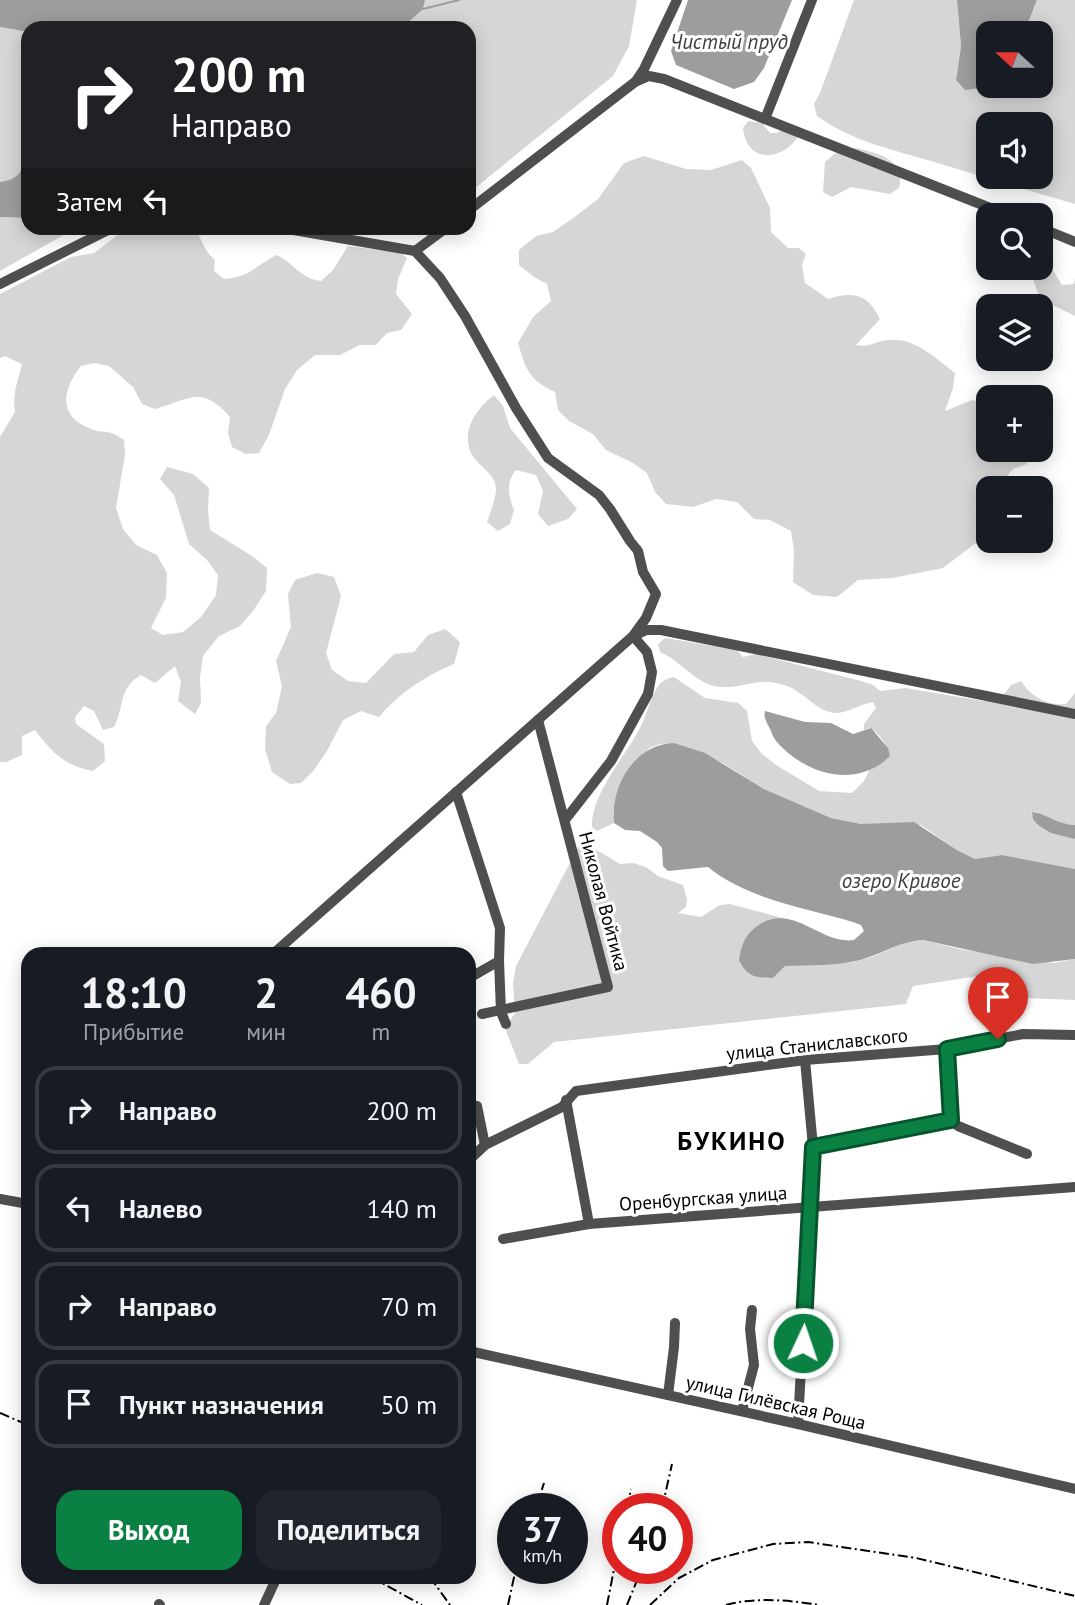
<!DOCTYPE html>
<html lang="ru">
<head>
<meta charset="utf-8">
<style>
	body { margin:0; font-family:"PT Sans",sans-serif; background:#20242c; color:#f1f3f6; height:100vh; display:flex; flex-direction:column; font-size:26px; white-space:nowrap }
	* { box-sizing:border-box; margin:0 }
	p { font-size:23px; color:#9ea1a6 }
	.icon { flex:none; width:38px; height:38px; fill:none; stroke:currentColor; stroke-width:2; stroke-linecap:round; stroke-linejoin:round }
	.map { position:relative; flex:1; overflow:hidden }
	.drawer { position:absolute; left:21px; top:947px; width:455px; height:637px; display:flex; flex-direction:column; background:#171b24; border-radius:21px; box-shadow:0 4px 18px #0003 }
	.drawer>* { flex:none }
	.banner { position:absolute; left:21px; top:21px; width:455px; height:214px; border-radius:21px; box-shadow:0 4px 18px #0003; background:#202124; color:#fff; overflow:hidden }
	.needle { width:46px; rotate:291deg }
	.tools { position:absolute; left:976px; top:21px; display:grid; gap:14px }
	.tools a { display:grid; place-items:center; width:77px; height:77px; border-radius:14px; background:#171b24; box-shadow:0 4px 18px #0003; font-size:35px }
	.speed { position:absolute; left:497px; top:1493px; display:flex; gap:14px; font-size:35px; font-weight:700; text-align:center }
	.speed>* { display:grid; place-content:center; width:91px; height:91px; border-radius:50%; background:#171b24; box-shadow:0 4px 18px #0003; line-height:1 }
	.speed small { font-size:18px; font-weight:400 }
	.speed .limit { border:10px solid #d22; background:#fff; color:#111 }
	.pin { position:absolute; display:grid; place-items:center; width:60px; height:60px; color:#fff; margin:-72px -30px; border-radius:50% 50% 50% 0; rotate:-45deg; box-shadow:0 0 7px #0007 }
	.pin .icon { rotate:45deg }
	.me { position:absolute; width:77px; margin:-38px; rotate:3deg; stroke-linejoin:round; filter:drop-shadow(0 0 5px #0008) }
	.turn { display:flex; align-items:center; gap:24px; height:147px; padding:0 35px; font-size:32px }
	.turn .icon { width:91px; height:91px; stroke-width:2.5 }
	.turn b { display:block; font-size:49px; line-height:60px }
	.then { display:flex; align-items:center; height:66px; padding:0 35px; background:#0003; gap:14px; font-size:26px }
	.eta { display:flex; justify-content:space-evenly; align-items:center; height:119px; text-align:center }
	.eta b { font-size:42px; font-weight:800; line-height:49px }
	.action { display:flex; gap:14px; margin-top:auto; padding:14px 35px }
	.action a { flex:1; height:80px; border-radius:21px; background:#0b8043; color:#fff; font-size:28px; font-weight:800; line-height:80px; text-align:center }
	.action a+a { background:#20242c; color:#f1f3f6 }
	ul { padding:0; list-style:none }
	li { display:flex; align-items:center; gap:21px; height:88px; margin:0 14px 10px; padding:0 21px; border:4px solid #363941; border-radius:21px }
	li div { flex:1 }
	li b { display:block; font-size:26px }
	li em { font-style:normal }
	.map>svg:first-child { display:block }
</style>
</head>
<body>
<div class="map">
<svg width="1075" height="1605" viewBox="0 0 1075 1605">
	<rect width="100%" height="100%" fill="#fff"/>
	<g fill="#d6d6d6" fill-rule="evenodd">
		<path d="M425,0H637L629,46L613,76L469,193V28H402L423,9Z"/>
		<path d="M854,0H957L961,46L956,80L987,88L994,86H1041V33H1024L1037,0H1075V204C1027,190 979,176 931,161C893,150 849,140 817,116L814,104L820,93ZM989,124H1041V177H989Z"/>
		<path d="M0,27L28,32C28,64 34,144 22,169C18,178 10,181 0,182Z"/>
		<path d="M748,121L762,123L770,133H777L787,127L801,132C786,161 747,166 743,128Z"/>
		<path d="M856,148C878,153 907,160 899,188L890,194L851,187L832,197L823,192L825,162L834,154Z"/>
		<path d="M644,156L686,169L711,170L742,160L751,168L770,208L771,232L788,248H799L806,254L802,265L805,283L828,299C853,291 868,294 880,319L856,345C868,347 871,344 882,341C912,334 934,357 955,373L953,388L945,411L972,400L984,402L989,412V450L1028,451L1027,464L1013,469L997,488H989V512L977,542L943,568L892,578L858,580L837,597L813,595L793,582L794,551L791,531L770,520L754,519L737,502L716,499L693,507L666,504L655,492L647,473L633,463L606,450L593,434L569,421L558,410L555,392C529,380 526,370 518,343L533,317L551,301L547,284L534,277L519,265V250L536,236L553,232L576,216L598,199L624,163Z"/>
		<path d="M0,217L28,218V228H76L0,271Z"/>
		<path d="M127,228H192C205,240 201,248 215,260L214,271L224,279C252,277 255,265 277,255C294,264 302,279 321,281L333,270L348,246L401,253L407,258L398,279L396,294L412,314L401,330L387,333L376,345H360L340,355H315L297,370L285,389L269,435L259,453L246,454L232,447L228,433L230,417C201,384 189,400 155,409L142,404L133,387L109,366L94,363L81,366C64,387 56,415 89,428C103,435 106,427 124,440L125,455L116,508L123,529L136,545L157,555L167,573L166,598L151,628L163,635L183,632L201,617L216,595L218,575L207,560L189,544L174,495L160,479L167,467L193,474L209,488L208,511L210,530L252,556L267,568L266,591L253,611L240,626L219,636L203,656L200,677L201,703L195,714L178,701L181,682L175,666L155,683L141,675C118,688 125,706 114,727L103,730L94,711L84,706L75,717L76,724L104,744L105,761L93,771C63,765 53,753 35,730L22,736V755L6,762H0V437L15,412C12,394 18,381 22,364L5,356L0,358V294L71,257L94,253Z"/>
		<path d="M1041,258L1048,262L1062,285L1074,284L1075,277V316L1040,299L1029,268H1041Z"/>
		<path d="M494,395L503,406L510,428L577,509L568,519L548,526L538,514L543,491L536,475L516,470C506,482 508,496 514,510L510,524L498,531L487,522C490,512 496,499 496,489C496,473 477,466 471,453C461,430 477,408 494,395Z"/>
		<path d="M317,573L334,577L341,596L326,653L332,670L348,681L366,683L394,654L414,652L428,635L445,629L460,642L454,664C425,676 399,693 379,717L361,711L343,720L327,751L314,770L301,783L290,784L272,772L265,749L266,726L276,713L282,686L276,661L291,627L288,594L295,580Z"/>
		<path d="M665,638L737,650L743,657L756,654L861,681L873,685L880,691L905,688L983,701L1003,696L1011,685L1021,681C1031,697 1048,706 1066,704L1075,693V825L1057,823L1036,812L1031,813L1038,825L1075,839V869L1002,855L975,859L957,850L921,825L861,824L831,818L764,789L723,763L674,743L660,744L649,748L613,811L614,823L597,831L592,827C591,793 627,755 642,724C647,713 650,699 657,688C661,681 666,679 674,677L705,698L738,703L747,711L752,741L761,753L776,765L819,791L852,793L864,781L870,769L879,765L890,756C887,745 879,732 869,728L864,730V724L876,708L873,702C862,704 846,713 837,713C816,713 803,689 781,684C753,676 733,694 708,684C689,676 679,660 660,652L658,644Z"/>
		<path d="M583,838L595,849L620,864L633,863L646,867L658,876L683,885L687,899L686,907L678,913L701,917L720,905L730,904L786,919L770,920L773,978L785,966L853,962L869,958L909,941L923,940L959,949L1053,963L1075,959V1000L994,997L985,975L913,986L906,1004L554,1042L528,1064H519L505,1028L515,1013L513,983L516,966Z"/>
	</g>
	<g fill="#9d9d9d">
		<path d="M0,0H425L423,9L402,28H166L159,24L156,28H28V32L0,27Z"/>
		<path d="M688,0H792L764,68L754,82L734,89L676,65L671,51Z"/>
		<path d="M957,0H1037L1024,33H989V86H994L965,90L956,80L961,46Z"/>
		<path d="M28,150V218L0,217V182C22,179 22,169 28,150Z"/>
		<path d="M765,711L805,722L831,723L853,734L871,728L888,748L890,756C860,786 816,777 787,752C780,745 774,741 771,731C768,724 763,719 765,711Z"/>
		<path d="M674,743L705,753L764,789L831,818L861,824L914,822L957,850L975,859L1002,855L1075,869V959L1033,964L923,940C899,941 879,956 856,961C834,966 808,965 785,966L773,978C756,978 747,977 739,960C741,946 745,935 756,927C792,900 819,945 854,940L864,931L861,925L853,922C803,907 749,900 708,867L668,871L663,866L662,848L657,842L640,831L625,830L614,823C610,786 635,744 674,743Z"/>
		<path d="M1032,812C1048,814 1055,824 1075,825V839L1051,833L1038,825L1033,819Z"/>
	</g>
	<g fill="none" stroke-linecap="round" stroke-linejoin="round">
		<path stroke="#9d9d9d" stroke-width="2" d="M423,9L459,0"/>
		<g stroke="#4f4f4f" stroke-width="10">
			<path d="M636,81L644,69L677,0"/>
			<path d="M765,119L1008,215"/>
			<path d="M469,210L635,82L649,76L664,79L765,119L812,0"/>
			<path d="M1041,228L1075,242"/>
			<path d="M415,251L446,228"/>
			<path d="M0,284L112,228"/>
			<path d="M634,636L646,630H661L1075,714"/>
			<path d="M456,792L500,928L499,961L471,977L469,981"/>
			<path d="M565,820L611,761L648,694L652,672L647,652L633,636"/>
			<path d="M273,954L633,636L646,618L656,594L643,572L638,551L630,541L610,509L599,495L548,458L516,408L465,316L440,278L415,251L282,228"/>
			<path d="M499,961L501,1012L506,1024"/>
			<path d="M482,1014L608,987L538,720"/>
			<path d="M566,1100L589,1224"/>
			<path d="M477,1106L485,1145"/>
			<path d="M951,1120L958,1126L1027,1154"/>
			<path d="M813,1147L951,1120L947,1049"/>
			<path d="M469,1160L485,1145L562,1107L576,1091L805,1060L947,1049L1023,1034L1075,1035"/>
			<path d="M0,1199L28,1204"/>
			<path d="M503,1239L589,1224L1075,1187"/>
			<path d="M469,1351L798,1424L1075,1489"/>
			<path d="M668,1395L674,1347L675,1323"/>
			<path d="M742,1411L754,1365L750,1329L752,1310"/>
			<path d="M798,1424L813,1147L805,1060"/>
			<path d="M159,1604L160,1605"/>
			<path d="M264,1605L277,1577"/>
		</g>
		<g stroke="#000" stroke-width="2" stroke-dasharray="10 3.5 2 3.5" stroke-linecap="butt">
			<path d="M0,1413L28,1425"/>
			<path d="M536,1508L544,1483"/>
			<path d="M627,1508L631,1489"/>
			<path d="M638,1508V1507"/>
			<path d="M662,1508L672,1464"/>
			<path d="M371,1577L422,1605"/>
			<path d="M430,1577L450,1605"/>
			<path d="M508,1605L516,1568"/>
			<path d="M607,1605L618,1549"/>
			<path d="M627,1605L642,1568"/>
			<path d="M650,1605L679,1578L713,1560L773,1544L808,1542L916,1558L1075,1596"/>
			<path d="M726,1605C754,1597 790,1600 819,1605"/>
		</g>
	</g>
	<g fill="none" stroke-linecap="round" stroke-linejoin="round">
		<defs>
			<path id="route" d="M803,1343L813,1147L951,1120L947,1049L998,1039"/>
		</defs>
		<use href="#route" stroke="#07532c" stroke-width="18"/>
		<use href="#route" stroke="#0b8043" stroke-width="12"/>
	</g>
	<g text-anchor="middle" stroke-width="6" stroke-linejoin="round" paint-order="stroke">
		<g font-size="19" fill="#000" stroke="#fff">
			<text transform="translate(604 901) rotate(75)" y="7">Николая Войтика</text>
			<text transform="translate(817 1044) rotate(-6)" y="7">улица Станиславского</text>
			<text transform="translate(703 1198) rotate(-4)" y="7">Оренбургская улица</text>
			<text transform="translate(776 1402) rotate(13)" y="7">улица Гилёвская Роща</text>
		</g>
		<g font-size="21" font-style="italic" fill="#3e3e3e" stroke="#fff">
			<text x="729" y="49">Чистый пруд</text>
			<text x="901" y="888">озеро Кривое</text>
		</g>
		<g font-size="26" font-weight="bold" letter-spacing="2" fill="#000" stroke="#fff">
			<text x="732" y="1150">БУКИНО</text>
		</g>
	</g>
</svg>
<div class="tools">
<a><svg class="needle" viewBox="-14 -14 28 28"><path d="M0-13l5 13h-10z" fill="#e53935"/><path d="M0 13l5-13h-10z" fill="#9ea1a6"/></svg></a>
<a><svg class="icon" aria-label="sound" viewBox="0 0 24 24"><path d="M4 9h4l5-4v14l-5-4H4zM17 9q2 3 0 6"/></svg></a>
<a><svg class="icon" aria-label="search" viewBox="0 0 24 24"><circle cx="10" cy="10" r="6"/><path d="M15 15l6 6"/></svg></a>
<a><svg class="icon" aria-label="layers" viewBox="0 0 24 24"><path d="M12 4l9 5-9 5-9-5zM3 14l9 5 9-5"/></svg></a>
<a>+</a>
<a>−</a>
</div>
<div class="speed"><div>37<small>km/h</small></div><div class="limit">40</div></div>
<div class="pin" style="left:998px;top:1039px;background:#d93025"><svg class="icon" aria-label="arrive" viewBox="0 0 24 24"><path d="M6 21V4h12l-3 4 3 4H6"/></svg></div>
<svg class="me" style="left:803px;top:1343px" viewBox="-20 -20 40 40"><circle r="17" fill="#0b8043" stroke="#fff" stroke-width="3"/><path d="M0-11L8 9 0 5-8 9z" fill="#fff"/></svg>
<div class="banner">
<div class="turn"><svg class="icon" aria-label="right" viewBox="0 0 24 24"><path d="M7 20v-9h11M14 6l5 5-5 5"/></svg><div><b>200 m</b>Направо</div></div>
<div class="then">Затем<svg class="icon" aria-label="left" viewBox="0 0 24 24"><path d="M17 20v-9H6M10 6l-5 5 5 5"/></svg></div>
</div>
<section class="drawer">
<div class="eta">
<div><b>18:10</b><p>Прибытие</p></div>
<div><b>2</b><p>мин</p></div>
<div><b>460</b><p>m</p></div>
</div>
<ul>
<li><svg class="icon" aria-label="right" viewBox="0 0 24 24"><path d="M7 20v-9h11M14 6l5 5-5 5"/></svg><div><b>Направо</b></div><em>200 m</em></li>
<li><svg class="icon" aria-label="left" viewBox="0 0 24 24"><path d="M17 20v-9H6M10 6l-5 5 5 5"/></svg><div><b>Налево</b></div><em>140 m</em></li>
<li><svg class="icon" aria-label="right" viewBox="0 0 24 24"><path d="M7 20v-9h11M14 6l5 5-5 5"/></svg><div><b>Направо</b></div><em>70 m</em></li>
<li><svg class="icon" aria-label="arrive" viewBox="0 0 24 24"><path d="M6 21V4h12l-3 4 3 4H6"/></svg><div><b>Пункт назначения</b></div><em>50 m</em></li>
</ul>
<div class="action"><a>Выход</a><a>Поделиться</a></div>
</section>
</div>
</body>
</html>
